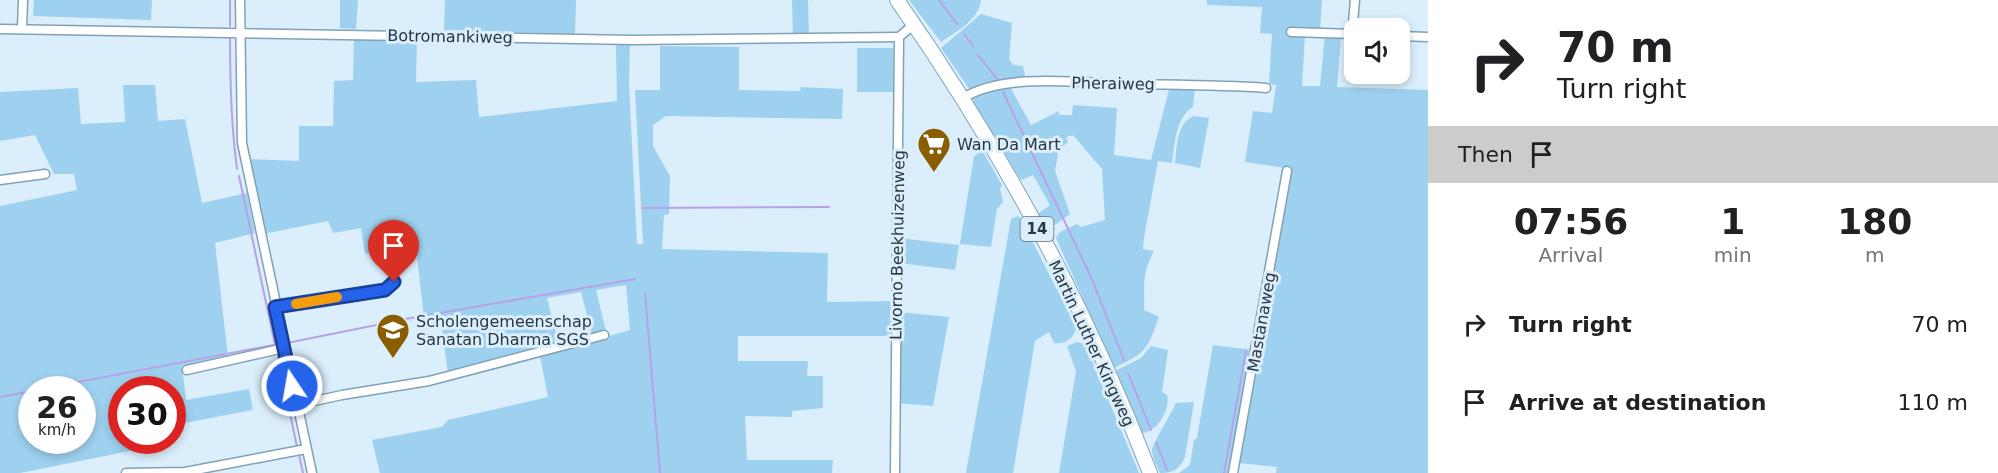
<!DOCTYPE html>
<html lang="en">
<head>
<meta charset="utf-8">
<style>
	body { margin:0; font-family:"DejaVu Sans",sans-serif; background:#f6f6f6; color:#202124; height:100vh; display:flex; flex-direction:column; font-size:22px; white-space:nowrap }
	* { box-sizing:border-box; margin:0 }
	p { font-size:20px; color:#757577 }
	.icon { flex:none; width:33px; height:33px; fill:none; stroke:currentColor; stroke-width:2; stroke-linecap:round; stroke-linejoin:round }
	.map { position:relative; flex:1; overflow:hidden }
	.details { display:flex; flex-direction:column; background:#fff; width:570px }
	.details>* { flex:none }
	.hud { background:#fff; color:#202124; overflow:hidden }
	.controls { position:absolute; left:1344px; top:18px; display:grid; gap:12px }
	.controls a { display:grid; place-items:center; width:66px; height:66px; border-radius:12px; background:#fff; box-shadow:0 3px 9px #0003; font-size:30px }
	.speed { position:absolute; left:18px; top:376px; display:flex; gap:12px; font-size:30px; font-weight:700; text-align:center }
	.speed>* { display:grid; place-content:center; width:78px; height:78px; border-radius:50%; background:#fff; box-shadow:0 3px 9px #0003; line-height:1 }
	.speed small { font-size:15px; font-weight:400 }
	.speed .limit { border:9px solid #d22; background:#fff; color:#111 }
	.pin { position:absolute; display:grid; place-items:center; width:51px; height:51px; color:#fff; margin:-62px -26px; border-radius:50% 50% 50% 0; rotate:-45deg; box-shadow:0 0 6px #0007 }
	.pin .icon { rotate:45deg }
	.me { position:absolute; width:66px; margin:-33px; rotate:348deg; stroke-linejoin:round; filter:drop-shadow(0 0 4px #0008) }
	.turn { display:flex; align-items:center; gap:21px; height:126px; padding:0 30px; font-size:27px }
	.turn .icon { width:78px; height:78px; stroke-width:2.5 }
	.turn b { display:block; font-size:42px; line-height:51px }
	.then { display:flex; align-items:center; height:57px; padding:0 30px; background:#0003; gap:12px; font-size:22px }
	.eta { display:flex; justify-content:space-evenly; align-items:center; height:102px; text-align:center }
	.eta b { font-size:36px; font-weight:600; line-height:42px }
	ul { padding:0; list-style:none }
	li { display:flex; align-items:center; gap:18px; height:78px; padding:0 30px }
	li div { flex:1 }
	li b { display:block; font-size:22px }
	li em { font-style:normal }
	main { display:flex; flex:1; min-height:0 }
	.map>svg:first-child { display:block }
</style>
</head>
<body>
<main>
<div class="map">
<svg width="1428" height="473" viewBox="0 0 1428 473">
	<rect width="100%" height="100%" fill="#daeefb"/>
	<g fill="#9ed1ef" fill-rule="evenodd">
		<path d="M34,0H152L151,20L33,16Z"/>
		<path d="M340,0H358L356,29L340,28Z"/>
		<path d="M445,0H576L575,34L444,30Z"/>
		<path d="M792,0H808L809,36H793Z"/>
		<path d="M909,0H981C979,20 956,32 941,42Z"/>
		<path d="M1207,0H1322L1320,31L1305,35L1302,86H1320L1325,35L1341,36L1337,87L1428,90V473H1276L1277,467L1239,463L1291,169L1245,162L1253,111L1272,113L1276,85L1269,84L1272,34L1260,33L1262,7L1207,5Z"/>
		<path d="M981,14L1012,23L1009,59L1013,65L1023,66L1025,75L1022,79L970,90L941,48Z"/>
		<path d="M354,38L417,40L416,82L476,80L479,117L617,101L616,44L630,45L629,85L637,244H643L635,90H660V46L739,47V90L800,91L801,87L843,89L842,119L666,116L653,125V146L670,176L669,214L664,215L662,249L828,253L827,302L892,301V336H738V361H808L807,376H823V408L792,411V417L745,416L747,460H833L832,473H380L372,440L442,427L448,420L548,397L540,356L630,330L626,285L596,290L606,331L592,334L581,292L547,298L559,345L448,373L441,325L425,326L416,248L365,254L361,228L333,233L328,221L263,234L247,159L299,161V126H333L334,81L353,80Z"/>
		<rect x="857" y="48" width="36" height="44"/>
		<path d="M123,85H155L158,121L185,119L202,203L247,193L255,233L215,243L228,357L182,366L186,400L249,389L253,410L174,425L175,442L20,473H0V206L77,190L74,174H54L35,135L0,141V92L78,88L81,124L125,122ZM32,390H82V441H32ZM122,390H172V441H122Z"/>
		<path d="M1009,85L1031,125L1059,111V115H1072L1073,105L1117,108L1114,155L1151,160L1170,86H1195L1193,107C1175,118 1175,144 1172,163L1158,161L1144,238L1143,249L1154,251C1141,276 1145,283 1144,310L1159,317C1147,350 1146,353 1114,368L1056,238L1060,232L1077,224L1081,227L1105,220L1102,169L1073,135L1066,137L1068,143L1059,148L1055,171L1070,214L1055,225L1043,221L1038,214L1050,205L1033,175L1021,180L974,103L973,96Z"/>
		<path d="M1194,116L1209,118L1200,168L1175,163C1177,147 1176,123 1194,116Z"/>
		<path d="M980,152H983L1002,185L1000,189L1003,202L997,209L991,247L960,244L974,156Z"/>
		<path d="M1018,216L1021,219L1076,327C1075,338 1065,345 1054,343L1049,332L1035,341L1013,473H966L1011,219Z"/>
		<path d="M899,238L959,245L955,270L899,263Z"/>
		<path d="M899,312L949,317L933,406L897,403Z"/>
		<path d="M1077,342L1085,344L1139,473H1059L1076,371L1067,346Z"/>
		<path d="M1213,345L1254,350L1232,473H1179L1190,465L1194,440L1197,438Z"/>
		<path d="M1151,346L1168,350L1162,392L1167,395C1171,409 1156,435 1140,433L1115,371L1141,358Z"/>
		<path d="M1194,402L1185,457C1179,470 1173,473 1160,473C1157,466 1152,457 1152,450C1152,445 1172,412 1176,403Z"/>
	</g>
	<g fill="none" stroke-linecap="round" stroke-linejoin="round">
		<g stroke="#b7a2e7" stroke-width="2">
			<path d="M939,0L957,24"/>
			<path d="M230,26V0"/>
			<path d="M964,34L973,46"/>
			<path d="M230,38C230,82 231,125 237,169"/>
			<path d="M978,55L998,80"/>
			<path d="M1003,92L1091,277L1124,360"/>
			<path d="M239,176L275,345"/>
			<path d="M642,208L829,207"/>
			<path d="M645,293L660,473"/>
			<path d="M287,343L411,318L635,279"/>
			<path d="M278,356L297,447"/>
			<path d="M1128,373L1151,430"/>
			<path d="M36,390L279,344"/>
			<path d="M0,397L32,391"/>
			<path d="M1156,442L1167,470"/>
			<path d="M299,455L303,473"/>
			<path d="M1224,473L1246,351"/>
		</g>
		<defs>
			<g id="minor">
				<path d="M240,0L242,143L312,473"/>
				<path d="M0,29L633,40L899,37"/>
				<path d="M22,29L23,0"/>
				<path d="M1291,32L1354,34"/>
				<path d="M1352,34L1355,0"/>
				<path d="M1400,36L1428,37"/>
				<path d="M963,98C1004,72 1082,83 1129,84C1175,85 1221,85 1266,88"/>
				<path d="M0,180L45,174"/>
				<path d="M275,307L385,290L394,282"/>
				<path d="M187,370L284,348"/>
				<path d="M296,405L342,395L429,381L604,335"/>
				<path d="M126,473L185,472L306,449"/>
				<path d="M895,473L899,37L914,24"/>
				<path d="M1233,473L1287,171"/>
			</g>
			<path id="primary" d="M897,0C1000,147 1086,306 1150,473"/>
		</defs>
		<use href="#minor" stroke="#81a2b6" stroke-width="11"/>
		<use href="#primary" stroke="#81a2b6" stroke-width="16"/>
		<use href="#minor" stroke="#fff" stroke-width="8"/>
		<use href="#primary" stroke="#fff" stroke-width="14"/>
	</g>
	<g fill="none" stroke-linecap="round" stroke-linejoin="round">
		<defs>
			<path id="route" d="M292,386L275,307L385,290L394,282"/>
		</defs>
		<use href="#route" stroke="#184099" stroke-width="15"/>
		<use href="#route" stroke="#2563eb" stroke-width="10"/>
		<path stroke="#f59e0b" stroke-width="10" d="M296,304L337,297"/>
	</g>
	<defs>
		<symbol id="supermarket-pin" viewBox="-11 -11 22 30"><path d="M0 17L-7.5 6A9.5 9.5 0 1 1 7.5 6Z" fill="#8a5d01" stroke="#daeefb"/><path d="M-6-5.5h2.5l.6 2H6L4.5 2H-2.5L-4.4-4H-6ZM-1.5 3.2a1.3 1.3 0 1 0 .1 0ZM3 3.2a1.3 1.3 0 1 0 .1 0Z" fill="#fff"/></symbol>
		<symbol id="school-pin" viewBox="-11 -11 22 30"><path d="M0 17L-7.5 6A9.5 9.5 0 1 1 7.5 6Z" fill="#8a5d01" stroke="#daeefb"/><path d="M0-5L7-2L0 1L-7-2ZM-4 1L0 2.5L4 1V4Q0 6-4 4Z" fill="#fff"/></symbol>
	</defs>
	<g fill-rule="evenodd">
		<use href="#supermarket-pin" x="915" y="125" width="38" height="52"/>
		<use href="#school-pin" x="374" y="311" width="38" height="52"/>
	</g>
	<g text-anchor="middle" stroke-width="6" stroke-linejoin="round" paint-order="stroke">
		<rect fill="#daeefb" stroke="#5f6e78" stroke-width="1.5" x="1020.5" y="217" width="33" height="24" rx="4.5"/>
		<g font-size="15" font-weight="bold" fill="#2a3740">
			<text x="1037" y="234">14</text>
		</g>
		<g font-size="16" fill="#2a3740" stroke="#daeefb">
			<text transform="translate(450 36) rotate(1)" y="6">Botromankiweg</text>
			<text transform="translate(1113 83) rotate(1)" y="6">Pheraiweg</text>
			<text transform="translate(897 245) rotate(-89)" y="6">Livorno Beekhuizenweg</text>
			<text transform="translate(1261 322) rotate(-80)" y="6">Mastanaweg</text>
			<text transform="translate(1092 343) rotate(65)" y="6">Martin Luther Kingweg</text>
		</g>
		<g font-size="16" fill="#2a3740" stroke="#daeefb" text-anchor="start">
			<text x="957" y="150">Wan Da Mart</text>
			<text x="416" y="327">Scholengemeenschap<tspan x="416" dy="18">Sanatan Dharma SGS</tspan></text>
		</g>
	</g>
</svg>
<div class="controls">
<a><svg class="icon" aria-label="sound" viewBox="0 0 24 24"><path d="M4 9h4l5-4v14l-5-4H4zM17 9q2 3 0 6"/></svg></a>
</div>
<div class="speed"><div>26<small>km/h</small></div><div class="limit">30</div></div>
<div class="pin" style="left:394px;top:282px;background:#d93025"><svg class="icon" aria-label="arrive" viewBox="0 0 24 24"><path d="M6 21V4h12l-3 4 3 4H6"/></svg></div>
<svg class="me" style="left:292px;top:386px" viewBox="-20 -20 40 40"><circle r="17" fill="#2563eb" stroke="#fff" stroke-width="3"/><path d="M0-11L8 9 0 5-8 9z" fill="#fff"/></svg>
</div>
<section class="details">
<div class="hud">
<div class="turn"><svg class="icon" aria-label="right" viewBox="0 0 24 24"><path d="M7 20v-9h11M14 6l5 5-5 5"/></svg><div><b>70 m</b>Turn right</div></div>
<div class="then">Then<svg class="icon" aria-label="arrive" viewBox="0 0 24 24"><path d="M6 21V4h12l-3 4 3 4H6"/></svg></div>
</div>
<div class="eta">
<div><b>07:56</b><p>Arrival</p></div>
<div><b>1</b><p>min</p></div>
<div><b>180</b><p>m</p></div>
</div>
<ul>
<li><svg class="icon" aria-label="right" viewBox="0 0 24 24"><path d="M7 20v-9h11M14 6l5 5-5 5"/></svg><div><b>Turn right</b></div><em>70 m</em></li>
<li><svg class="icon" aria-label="arrive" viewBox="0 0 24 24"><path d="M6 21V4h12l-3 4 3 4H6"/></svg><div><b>Arrive at destination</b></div><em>110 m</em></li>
</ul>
</section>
</main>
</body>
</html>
